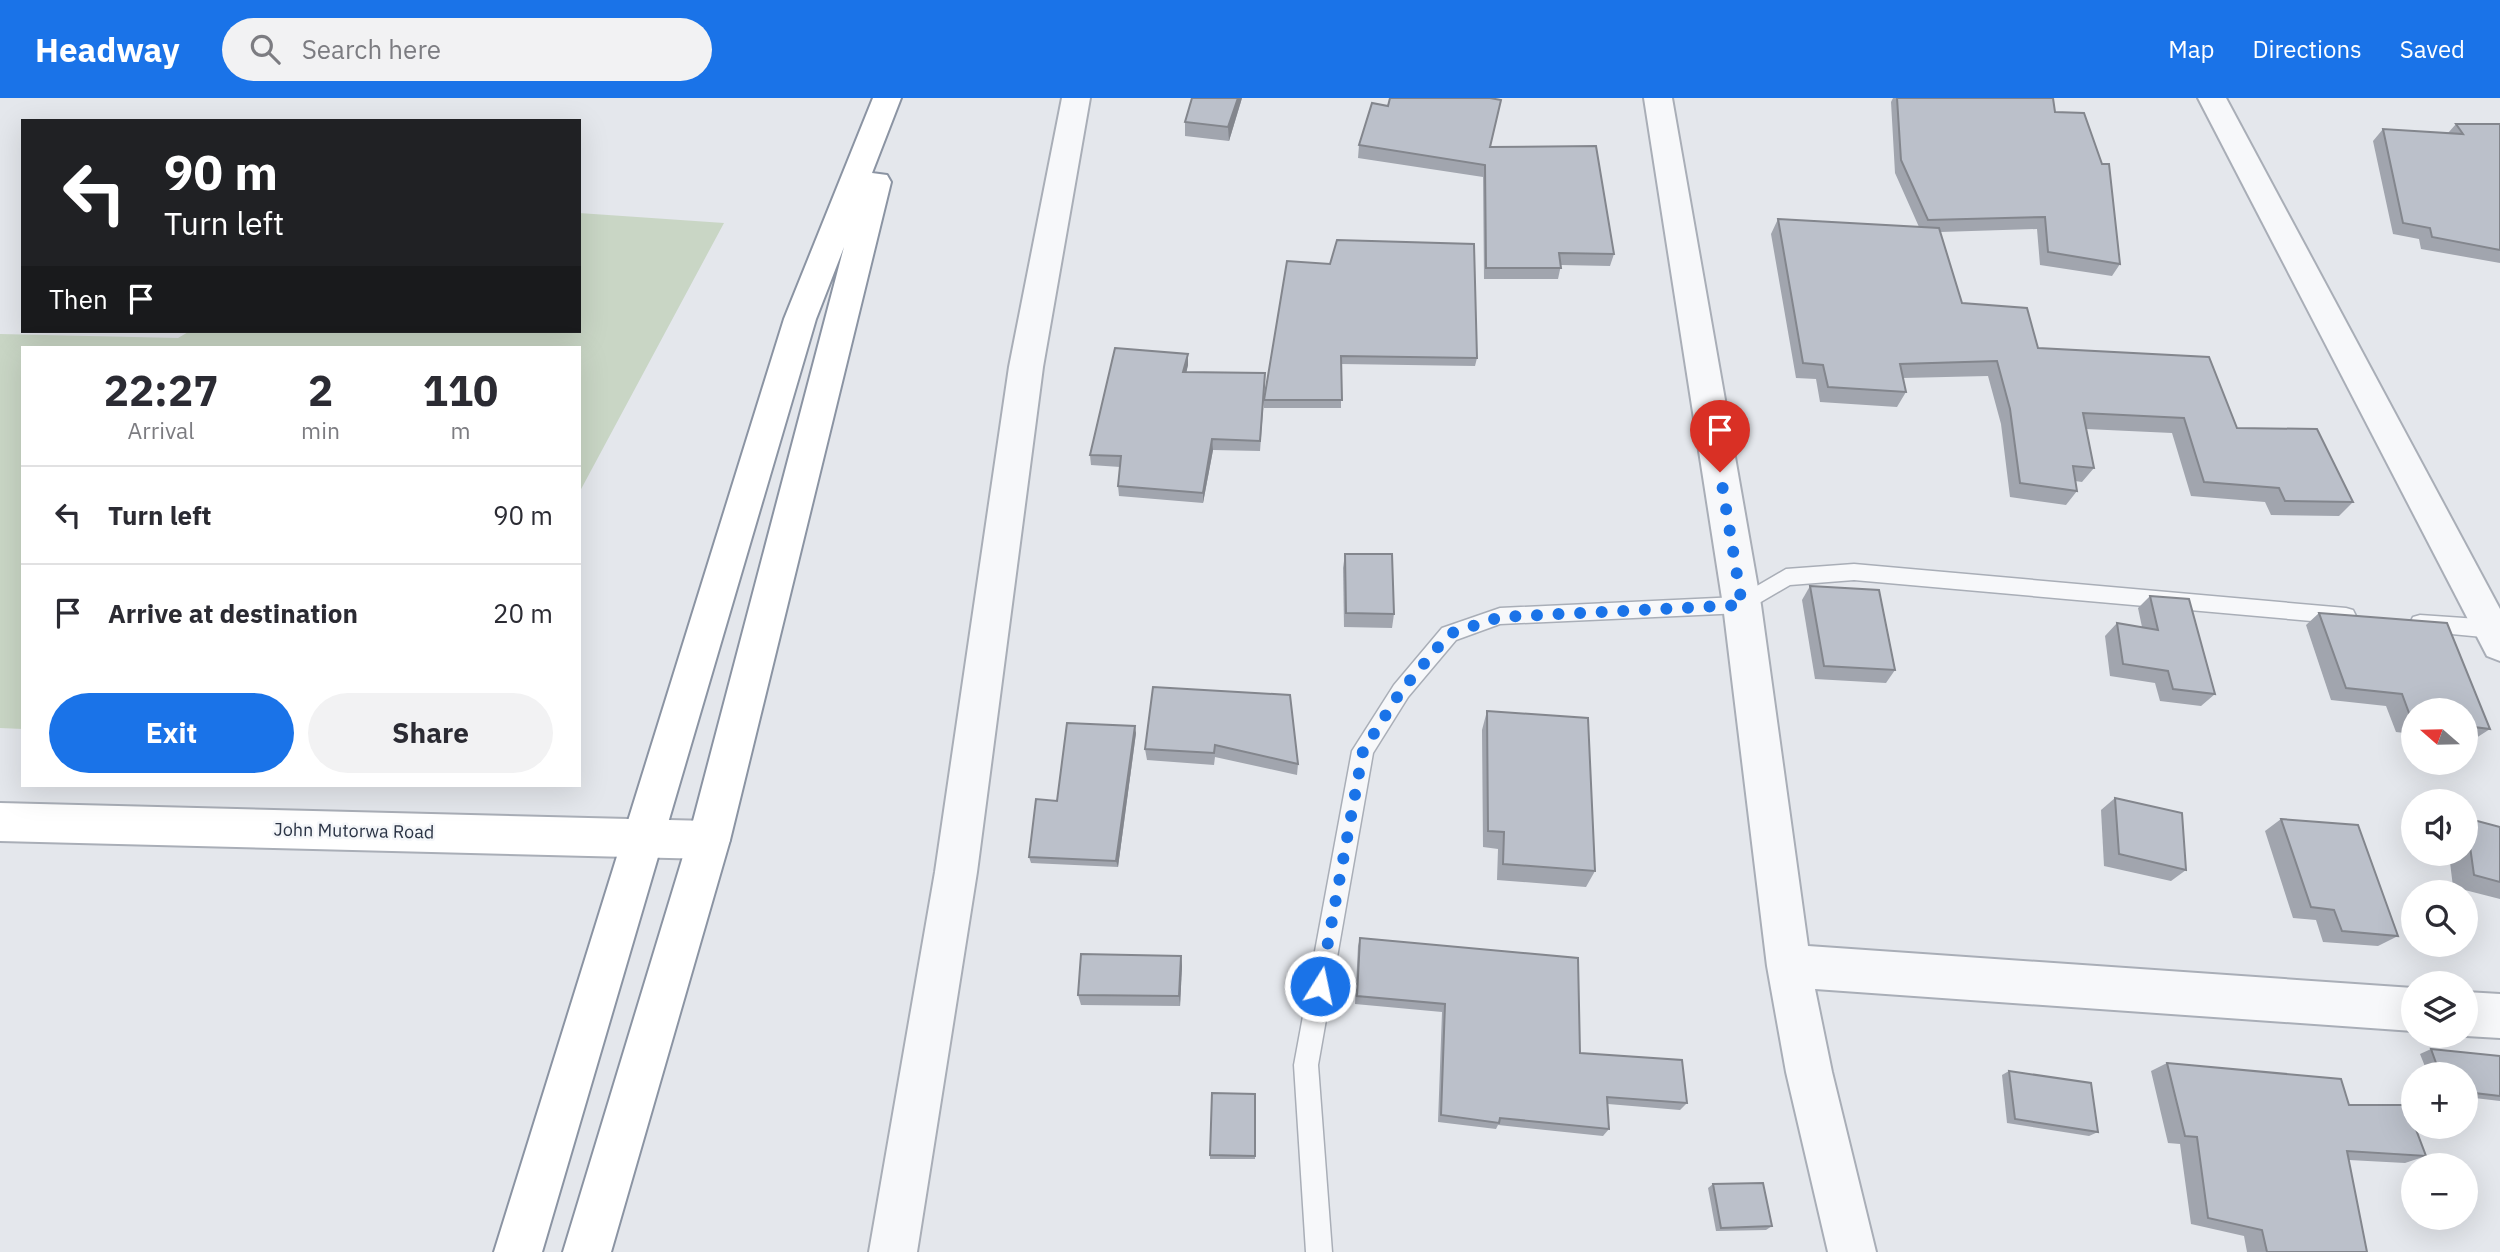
<!DOCTYPE html>
<html lang="en">
<head>
<meta charset="utf-8">
<style>
	body { margin:0; font-family:"IBM Plex Sans",sans-serif; background:#f2f2f3; color:#2b2b33; height:100vh; display:flex; flex-direction:column; font-size:26px; white-space:nowrap }
	* { box-sizing:border-box; margin:0 }
	p { font-size:23px; color:#7c7c81 }
	.icon { flex:none; width:38px; height:38px; fill:none; stroke:currentColor; stroke-width:2; stroke-linecap:round; stroke-linejoin:round }
	.map { position:relative; flex:1; overflow:hidden }
	.details { position:absolute; left:21px; top:248px; width:560px; height:441px; display:flex; flex-direction:column; background:#fff; border-radius:0px; box-shadow:0 7px 28px #0002 }
	.details>* { flex:none }
	.guide { position:absolute; left:21px; top:21px; width:560px; height:214px; border-radius:0px; box-shadow:0 7px 28px #0002; background:#202124; color:#fff; overflow:hidden }
	.needle { width:46px; rotate:290deg }
	.buttons { position:absolute; left:2401px; top:600px; display:grid; gap:14px }
	.buttons a { display:grid; place-items:center; width:77px; height:77px; border-radius:50%; background:#fff; box-shadow:0 7px 28px #0002; font-size:35px }
	.pin { position:absolute; display:grid; place-items:center; width:60px; height:60px; color:#fff; margin:-72px -30px; border-radius:50% 50% 50% 0; rotate:-45deg; box-shadow:0 0 7px #0007 }
	.pin .icon { rotate:45deg }
	.me { position:absolute; width:77px; margin:-38px; rotate:10deg; stroke-linejoin:round; filter:drop-shadow(0 0 5px #0008) }
	.turn { display:flex; align-items:center; gap:24px; height:147px; padding:0 28px; font-size:32px }
	.turn .icon { width:91px; height:91px; stroke-width:2.5 }
	.turn b { display:block; font-size:49px; line-height:60px }
	.then { display:flex; align-items:center; height:66px; padding:0 28px; background:#0003; gap:14px; font-size:26px }
	.eta { display:flex; justify-content:space-evenly; align-items:center; height:119px; text-align:center }
	.eta b { font-size:42px; font-weight:800; line-height:49px }
	.cta { display:flex; gap:14px; margin-top:auto; padding:14px 28px }
	.cta a { flex:1; height:80px; border-radius:42px; background:#1a73e8; color:#fff; font-size:28px; font-weight:800; line-height:80px; text-align:center }
	.cta a+a { background:#f2f2f3; color:#2b2b33 }
	ul { padding:0; list-style:none }
	li { display:flex; align-items:center; gap:21px; height:98px; padding:0 28px; border-top:2px solid #e1e1e2 }
	li div { flex:1 }
	li b { display:block; font-size:26px }
	li em { font-style:normal }
	header { display:flex; align-items:center; gap:42px; box-sizing:border-box; height:98px; padding:0 35px; background:#1a73e8; color:#fff }
	header strong { font-size:33px }
	nav { display:flex; gap:38px; margin-inline-start:auto; font-size:24px }
	.search { width:490px; height:63px; background:#f2f2f3; display:flex; align-items:center; gap:18px; box-sizing:border-box; padding:0 24px; border-radius:38px; color:#7c7c81; font-size:26px }
	.map>svg:first-child { display:block }
</style>
</head>
<body>
<header>
<strong>Headway</strong>
<div class="search"><svg class="icon" aria-label="search" viewBox="0 0 24 24"><circle cx="10" cy="10" r="6"/><path d="M15 15l6 6"/></svg>Search here</div>
<nav><a>Map</a><a>Directions</a><a>Saved</a></nav>
</header>
<div class="map">
<svg width="2500" height="1154" viewBox="0 0 2500 1154">
	<rect width="100%" height="100%" fill="#e4e7ec"/>
	<path fill="#c9d6c5" d="M579,115L724,125L579,395V250H23V631L0,630V236L178,240L190,233H579Z"/>
	<g fill="none" stroke-linecap="round" stroke-linejoin="round">
		<defs>
			<g id="lane">
				<path d="M1854,466L2346,510L2353,512L2356,518L2353,524L2346,526L1854,482L1790,487L1742,515L1500,526L1456,542L1408,599L1373,655L1318,967L1332,1154H1306L1294,967L1352,653L1394,587L1442,530L1500,510L1738,499L1786,471Z"/>
				<path d="M2420,517L2493,522L2500,525V537L2493,540L2420,533L2413,531L2410,525L2413,519Z"/>
			</g>
			<g id="street">
				<path d="M1062,0H1090L1043,269L977,774L917,1154H869L935,774L1009,269Z"/>
				<path d="M1644,0H1672L1761,507L1808,848L2413,890V933L1815,891L1832,974L1876,1154H1828L1786,974L1767,868L1723,507Z"/>
				<path d="M2198,0H2226L2500,511V563L2487,558Z"/>
				<path d="M2466,894L2500,896V940L2466,938Z"/>
			</g>
			<path id="secondary" d="M0,705L709,723L724,729L730,742L724,755L709,761L0,743Z"/>
			<path id="highway" d="M873,0H901L872,75L887,77L891,84L730,742L611,1154H563L688,742L844,149L816,221L542,1154H494L784,221Z"/>
		</defs>
		<use href="#lane" stroke="#a9aeb7" stroke-width="3"/>
		<use href="#street" stroke="#a9aeb7" stroke-width="4"/>
		<use href="#secondary" stroke="#a9aeb7" stroke-width="4"/>
		<use href="#highway" stroke="#8b94a3" stroke-width="4"/>
		<use href="#lane" fill="#f7f8fa" fill-rule="evenodd"/>
		<use href="#street" fill="#f7f8fa" fill-rule="evenodd"/>
		<use href="#secondary" fill="#fff" fill-rule="evenodd"/>
		<use href="#highway" fill="#fff" fill-rule="evenodd"/>
	</g>
	<g fill="#a1a5ae">
		<path d="M1242,0L1229,43L1185,38V24Z"/>
		<path d="M1893,0H2053L2055,14L2120,166L2112,178L2040,167L2037,131L1940,134L1962,205L2038,250L2237,330L2353,404L2339,418L2271,417L2265,404L2191,398L2172,335L2086,331L2094,370L2082,384L2075,383L2077,393L2066,407L2010,399L2001,326L1988,278L1903,280L1906,294L1897,309L1820,304L1816,281L1796,280L1771,136L1778,121L1919,129L1895,75L1891,4Z"/>
		<path d="M1501,2L1490,49L1614,156L1610,168L1561,167L1558,181H1484L1483,79L1358,60L1359,47L1388,8Z"/>
		<path d="M2456,26H2500V165L2421,151L2419,141L2393,136L2373,43L2383,31L2448,35Z"/>
		<path d="M1287,163L1477,260L1475,268L1341,266V310H1264V302Z"/>
		<path d="M1188,256V267L1186,274L1265,286L1260,353L1213,352L1203,405L1119,398L1118,388L1120,369L1091,367L1090,357Z"/>
		<path d="M1345,456L1394,516L1392,530L1344,529L1343,470Z"/>
		<path d="M1810,488L1895,572L1886,585L1815,581L1802,502Z"/>
		<path d="M2150,498L2215,596L2201,608L2160,603L2155,585L2110,578L2105,538L2117,525L2142,529L2138,510Z"/>
		<path d="M2319,515L2447,525L2490,631L2473,642L2466,641V612H2413V636L2396,634L2386,608L2331,602L2306,527Z"/>
		<path d="M1153,589L1298,666L1297,677L1215,659L1214,667L1147,662L1145,651Z"/>
		<path d="M1487,613L1595,773L1586,789L1497,782L1498,751L1483,749L1482,632Z"/>
		<path d="M1136,635L1118,769L1031,765L1029,759L1057,703Z"/>
		<path d="M2115,700L2186,772L2171,783L2104,768L2101,712Z"/>
		<path d="M2466,720L2500,729V801L2453,789L2449,756H2466Z"/>
		<path d="M2281,721L2398,838L2378,848L2323,844L2316,822L2293,820L2265,733Z"/>
		<path d="M1360,840L1580,955L1687,1005L1680,1012L1608,1006L1609,1031L1603,1038L1498,1027L1496,1031L1438,1024L1442,914L1355,906L1358,848Z"/>
		<path d="M1181,858L1182,868L1180,908L1081,907L1078,897Z"/>
		<path d="M2431,951L2500,958V1003L2466,999V976H2428L2420,956Z"/>
		<path d="M2167,965L2349,1007L2426,1058L2405,1065L2349,1062L2367,1154H2247L2244,1138L2191,1126L2180,1046L2168,1045L2151,973Z"/>
		<path d="M2009,973L2098,1034L2089,1038L2007,1025L2002,977Z"/>
		<path d="M1255,996V1061H1210V1057Z"/>
		<path d="M1713,1086L1772,1128L1766,1132L1716,1133L1708,1090Z"/>
	</g>
	<g fill="#83868d">
		<path d="M1238,0H1242L1229,43L1228,29Z"/>
		<path d="M1188,256V267L1184,285L1183,274Z"/>
		<path d="M1212,341L1213,352L1203,405V395Z"/>
		<path d="M1135,628L1136,635L1118,769L1116,763Z"/>
		<path d="M1181,858L1182,868L1180,908L1179,898Z"/>
	</g>
	<g fill="#bbc0ca" stroke="#83868d" stroke-width="2">
		<path d="M1192,0H1238L1228,29L1185,24Z"/>
		<path d="M1390,0H1490L1501,2L1490,49L1596,48L1614,156L1559,155L1561,170H1486L1485,67L1359,47L1372,5L1388,8Z"/>
		<path d="M1897,0H2053L2055,14L2084,15L2102,66H2109L2120,166L2048,154L2045,119L1928,122L1901,62Z"/>
		<path d="M2456,26H2500V152L2432,139L2430,130L2403,125L2383,31L2463,36Z"/>
		<path d="M1778,121L1939,130L1962,205L2027,210L2038,250L2209,259L2237,330L2317,331L2353,404L2285,403L2279,390L2204,384L2184,320L2083,315L2094,370L2073,368L2077,393L2020,385L2010,311L1997,263L1900,266L1906,294L1828,289L1823,267L1803,265Z"/>
		<path d="M1337,142L1474,146L1477,260L1341,258L1342,302H1264L1287,163L1330,166Z"/>
		<path d="M1115,250L1188,256L1183,274L1265,275L1260,343L1212,341L1203,395L1118,388L1121,358L1090,357Z"/>
		<path d="M1345,456H1392L1394,516L1346,515Z"/>
		<path d="M1810,488L1879,492L1895,572L1824,568Z"/>
		<path d="M2150,498L2189,501L2215,596L2173,591L2168,573L2123,566L2117,525L2158,532Z"/>
		<path d="M2319,515L2447,525L2490,631L2466,628V612H2413V623H2412L2402,596L2346,590Z"/>
		<path d="M1153,589L1290,597L1298,666L1215,647L1214,655L1145,651Z"/>
		<path d="M1487,613L1588,620L1595,773L1503,766L1504,734L1488,733Z"/>
		<path d="M1067,625L1135,628L1116,763L1029,759L1036,701L1057,703Z"/>
		<path d="M2115,700L2182,715L2186,772L2119,756Z"/>
		<path d="M2466,720L2500,729V784L2474,777Z"/>
		<path d="M2281,721L2358,727L2398,838L2342,833L2334,812L2311,809Z"/>
		<path d="M1360,840L1578,860L1580,955L1682,962L1687,1005L1607,999L1609,1031L1500,1020L1499,1025L1441,1017L1445,906L1357,898Z"/>
		<path d="M1081,856L1181,858L1179,898L1078,897Z"/>
		<path d="M2431,951L2500,958V998L2466,994V976H2440Z"/>
		<path d="M2167,965L2341,981L2349,1007H2406L2413,1026V1029H2415L2426,1058L2347,1053L2367,1154H2267L2262,1132L2208,1120L2197,1039L2185,1038Z"/>
		<path d="M2009,973L2091,985L2098,1034L2015,1021Z"/>
		<path d="M1212,995L1255,996V1058L1210,1057Z"/>
		<path d="M1763,1085L1772,1128L1721,1130L1713,1086Z"/>
	</g>
	<g fill="none" stroke-linecap="round" stroke-linejoin="round">
		<path stroke="#1a73e8" stroke-width="12" stroke-dasharray="0 21.6" d="M1320,888L1363,653L1401,593L1449,536L1500,519L1742,507L1720,374"/>
	</g>
	<g text-anchor="middle" stroke-width="5" stroke-linejoin="round" paint-order="stroke">
		<g font-size="18" fill="#2b3445" stroke="#f4f6f9">
			<text transform="translate(354 733) rotate(1)" y="6">John Mutorwa Road</text>
		</g>
	</g>
</svg>
<div class="buttons">
<a><svg class="needle" viewBox="-14 -14 28 28"><path d="M0-13l5 13h-10z" fill="#e53935"/><path d="M0 13l5-13h-10z" fill="#7c7c81"/></svg></a>
<a><svg class="icon" aria-label="sound" viewBox="0 0 24 24"><path d="M4 9h4l5-4v14l-5-4H4zM17 9q2 3 0 6"/></svg></a>
<a><svg class="icon" aria-label="search" viewBox="0 0 24 24"><circle cx="10" cy="10" r="6"/><path d="M15 15l6 6"/></svg></a>
<a><svg class="icon" aria-label="layers" viewBox="0 0 24 24"><path d="M12 4l9 5-9 5-9-5zM3 14l9 5 9-5"/></svg></a>
<a>+</a>
<a>−</a>
</div>
<div class="pin" style="left:1720px;top:374px;background:#d93025"><svg class="icon" aria-label="arrive" viewBox="0 0 24 24"><path d="M6 21V4h12l-3 4 3 4H6"/></svg></div>
<svg class="me" style="left:1320px;top:888px" viewBox="-20 -20 40 40"><circle r="17" fill="#1a73e8" stroke="#fff" stroke-width="3"/><path d="M0-11L8 9 0 5-8 9z" fill="#fff"/></svg>
<div class="guide">
<div class="turn"><svg class="icon" aria-label="left" viewBox="0 0 24 24"><path d="M17 20v-9H6M10 6l-5 5 5 5"/></svg><div><b>90 m</b>Turn left</div></div>
<div class="then">Then<svg class="icon" aria-label="arrive" viewBox="0 0 24 24"><path d="M6 21V4h12l-3 4 3 4H6"/></svg></div>
</div>
<section class="details">
<div class="eta">
<div><b>22:27</b><p>Arrival</p></div>
<div><b>2</b><p>min</p></div>
<div><b>110</b><p>m</p></div>
</div>
<ul>
<li><svg class="icon" aria-label="left" viewBox="0 0 24 24"><path d="M17 20v-9H6M10 6l-5 5 5 5"/></svg><div><b>Turn left</b></div><em>90 m</em></li>
<li><svg class="icon" aria-label="arrive" viewBox="0 0 24 24"><path d="M6 21V4h12l-3 4 3 4H6"/></svg><div><b>Arrive at destination</b></div><em>20 m</em></li>
</ul>
<div class="cta"><a>Exit</a><a>Share</a></div>
</section>
</div>
</body>
</html>
